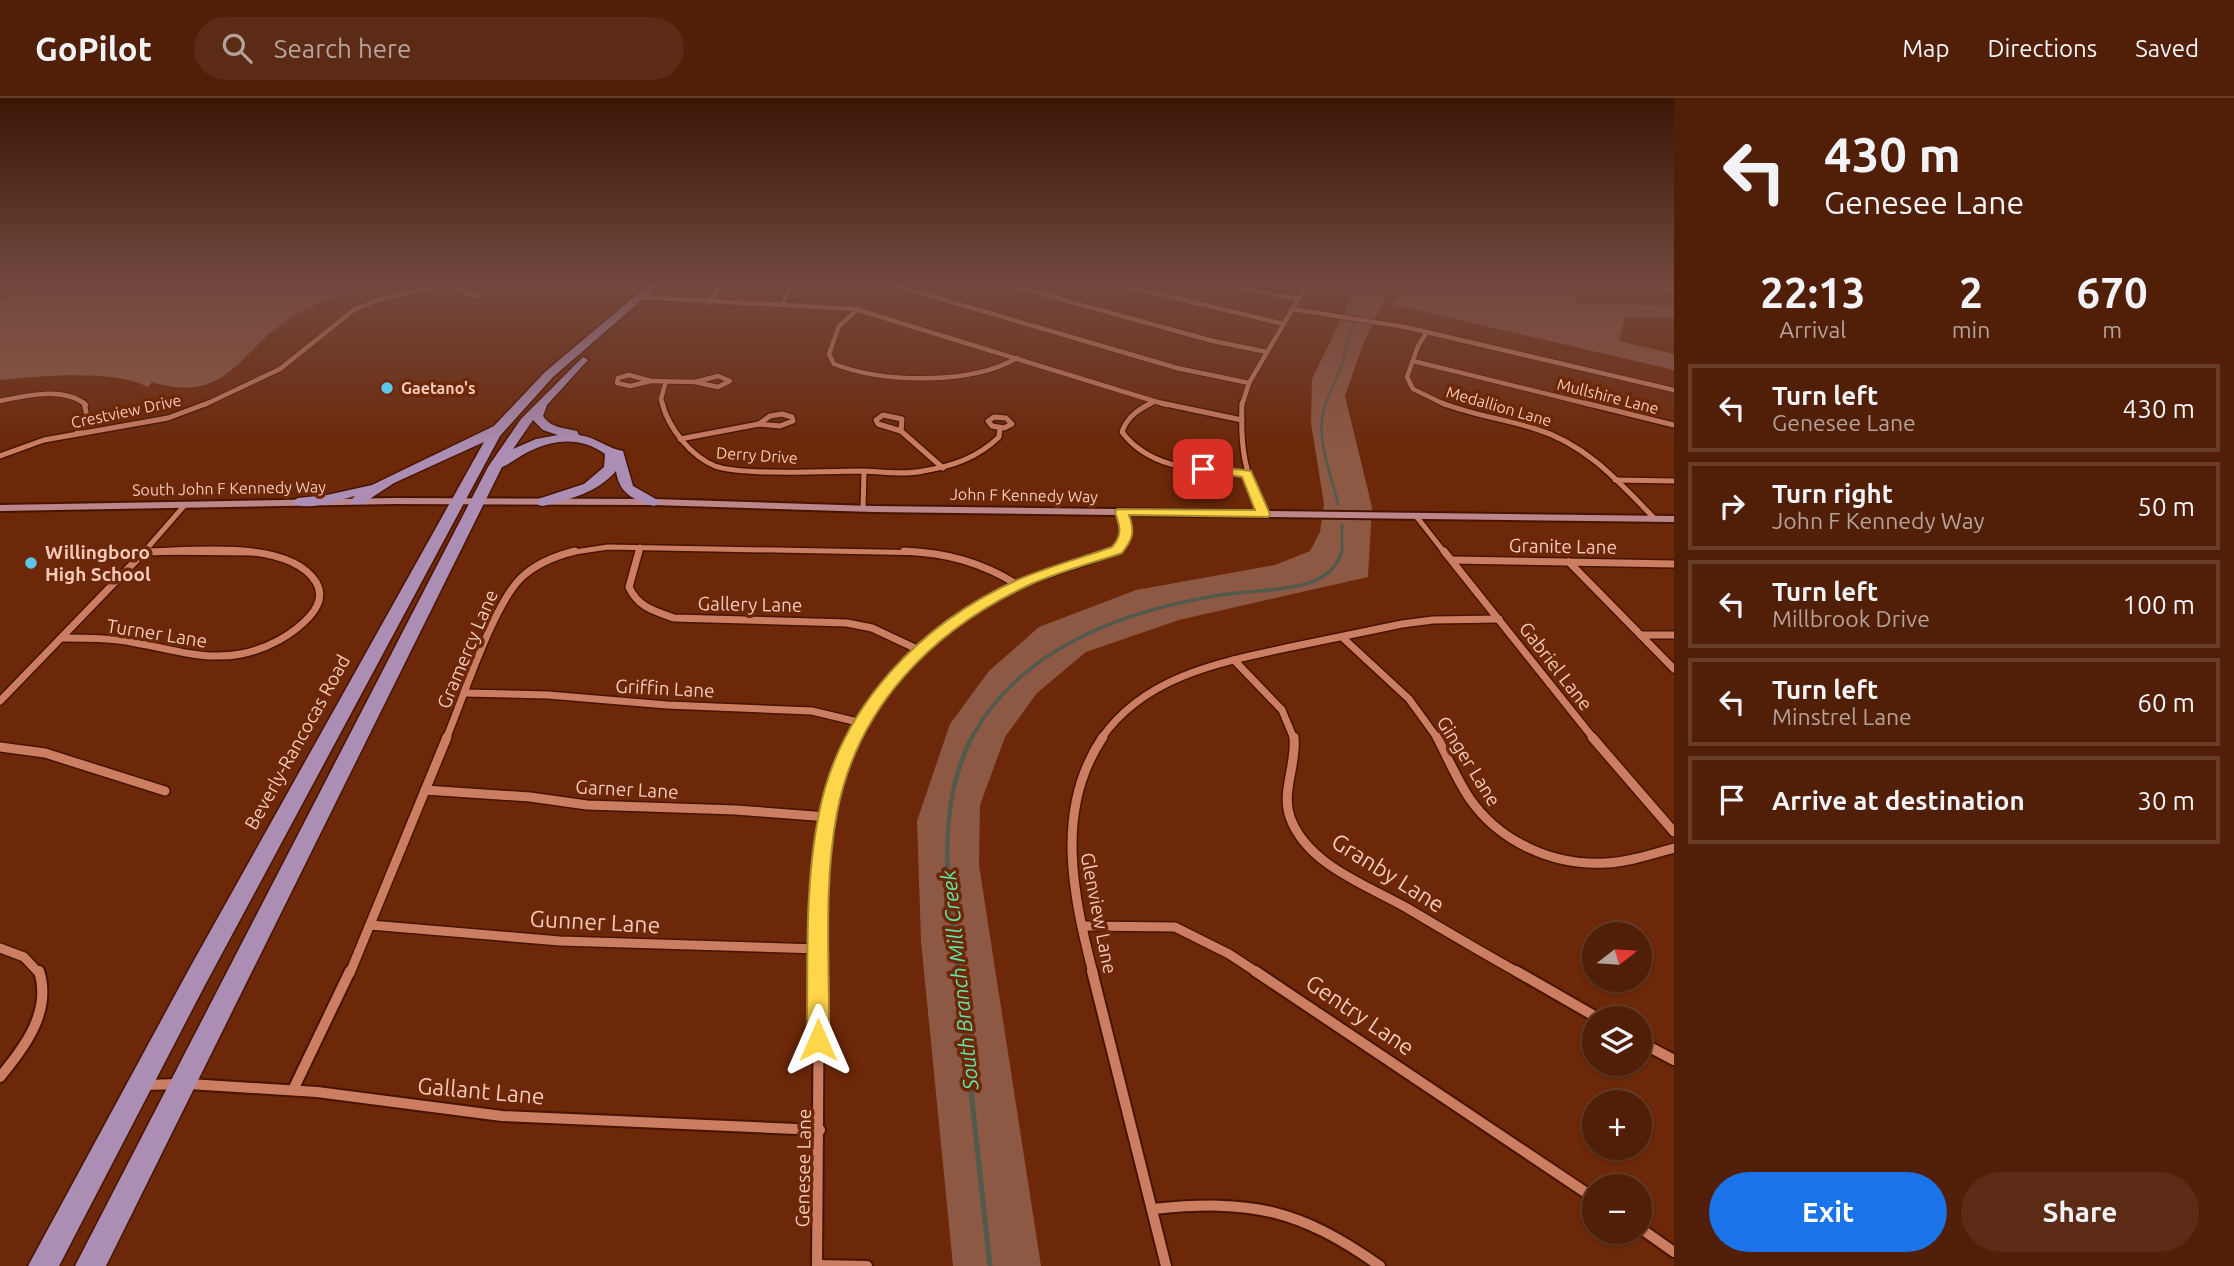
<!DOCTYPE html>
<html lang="en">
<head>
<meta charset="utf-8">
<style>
	body { margin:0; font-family:Ubuntu,sans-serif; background:#5b2b15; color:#f1f3f6; height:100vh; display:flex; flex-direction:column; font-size:26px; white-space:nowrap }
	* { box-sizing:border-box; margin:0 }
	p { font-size:23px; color:#b4a29b }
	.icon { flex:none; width:38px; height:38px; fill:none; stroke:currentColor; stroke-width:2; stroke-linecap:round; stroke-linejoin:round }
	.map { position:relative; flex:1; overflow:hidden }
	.sheet { display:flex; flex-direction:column; background:#511e07; width:560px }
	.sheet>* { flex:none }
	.guide { background:#511e07; color:#f1f3f6; overflow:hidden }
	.needle { width:46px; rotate:73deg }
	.fabs { position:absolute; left:1582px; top:824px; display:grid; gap:14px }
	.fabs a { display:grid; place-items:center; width:70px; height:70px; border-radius:50%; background:#511e07; box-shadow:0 2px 5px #0004,0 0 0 2px #673c28; font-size:35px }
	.pin { position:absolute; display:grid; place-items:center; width:60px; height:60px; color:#fff; margin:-30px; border-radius:14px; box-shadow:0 4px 10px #0006 }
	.me { position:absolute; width:77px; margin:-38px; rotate:0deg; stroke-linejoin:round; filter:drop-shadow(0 0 5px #0008) }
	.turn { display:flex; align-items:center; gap:24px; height:147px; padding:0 35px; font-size:32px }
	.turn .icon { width:91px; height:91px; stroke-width:2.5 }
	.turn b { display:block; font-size:49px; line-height:60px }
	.eta { display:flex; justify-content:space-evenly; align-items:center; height:119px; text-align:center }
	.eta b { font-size:42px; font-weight:700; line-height:49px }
	.cta { display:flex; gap:14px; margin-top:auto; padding:14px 35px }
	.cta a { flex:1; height:80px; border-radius:42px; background:#1a73e8; color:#fff; font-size:28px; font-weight:700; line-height:80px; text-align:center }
	.cta a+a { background:#5b2b15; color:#f1f3f6 }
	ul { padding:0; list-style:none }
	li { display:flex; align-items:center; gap:21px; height:88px; margin:0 14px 10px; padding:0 21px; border:4px solid #673c28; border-radius:0px }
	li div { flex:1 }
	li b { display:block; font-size:26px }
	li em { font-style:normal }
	header { display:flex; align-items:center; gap:42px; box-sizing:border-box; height:98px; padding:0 35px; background:#511e07; border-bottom:2px solid #673c28 }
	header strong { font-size:33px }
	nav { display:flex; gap:38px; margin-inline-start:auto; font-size:24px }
	.search { width:490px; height:63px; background:#5b2b15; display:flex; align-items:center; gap:18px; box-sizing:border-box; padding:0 24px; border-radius:38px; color:#b4a29b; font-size:26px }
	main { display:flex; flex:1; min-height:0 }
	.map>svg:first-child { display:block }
</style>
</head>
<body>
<header>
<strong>GoPilot</strong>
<div class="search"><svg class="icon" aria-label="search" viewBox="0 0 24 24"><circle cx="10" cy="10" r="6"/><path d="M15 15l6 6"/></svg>Search here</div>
<nav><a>Map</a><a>Directions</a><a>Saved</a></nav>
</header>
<main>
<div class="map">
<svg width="1674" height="1168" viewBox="0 0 1674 1168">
	<rect width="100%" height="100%" fill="#6c2809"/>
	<g fill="#8d5844">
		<path d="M41,188H368C341,196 312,205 289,221C237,255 227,307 152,284L148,289C113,271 40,278 0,282V203Z"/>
		<path d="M1318,188H1390L1362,249L1345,298L1372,409L1368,479L1179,522L1086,554L1037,595L1005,639L980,707L979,767L1041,1168H953L921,843L917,723L950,626L989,573L1039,529L1136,492L1275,467L1310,453L1320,434L1324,406L1311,325L1312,281L1352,199Z"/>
		<path d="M1396,188H1557L1582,206L1674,207V219H1625L1619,243L1674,256V272L1391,206L1403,195L1393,192Z"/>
	</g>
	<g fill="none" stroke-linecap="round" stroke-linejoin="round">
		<g stroke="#515a4c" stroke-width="2">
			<path d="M1357,218L1367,198L1374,193V188"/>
			<path d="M1325,307L1341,269L1354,224"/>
		</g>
		<g stroke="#515a4c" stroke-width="2.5">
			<path d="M1326,305C1313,335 1331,375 1338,406"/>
			<path d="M1342,455V427"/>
		</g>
		<path stroke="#515a4c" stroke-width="3.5" d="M971,641C1019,550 1123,513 1220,497C1247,493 1290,493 1314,483C1328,477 1338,468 1342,453"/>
		<path stroke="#515a4c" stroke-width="4.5" d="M958,875C949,798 934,712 972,639"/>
		<path stroke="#515a4c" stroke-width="5" d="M958,873L990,1168"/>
		<defs>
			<g id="street-far4">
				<path d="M455,188L465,195L478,198"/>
				<path d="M897,188L1177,270L1249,285"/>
				<path d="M1013,188L1213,243L1267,254"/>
				<path d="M1126,188L1284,226"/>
				<path d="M1234,188L1298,201"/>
				<path d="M1664,188L1674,194"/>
				<path d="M639,199L855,211L1167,307"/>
				<path d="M709,205L719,188"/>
				<path d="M782,206L792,188"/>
				<path d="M858,211L839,228L829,256L834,266C883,285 971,287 1017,260"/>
				<path d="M1292,211L1405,229L1674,292"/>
				<path d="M1427,234L1418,248L1407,279L1413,291L1446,307"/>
				<path d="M1413,263L1592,307"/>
				<path d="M629,277L651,283L630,288L617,285L618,280Z"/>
				<path d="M718,278L730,283L718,289L695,284Z"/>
				<path d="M651,283L695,284"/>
				<path d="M0,303C26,298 64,288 86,307"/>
				<path d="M204,307L280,271L355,211L381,201L436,188"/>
				<path d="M663,307L661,301L666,283"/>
				<path d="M1148,307L1155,303"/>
				<path d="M1242,307L1249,285L1306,188"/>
			</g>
			<g id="street-far3">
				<path d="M662,305C669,331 691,358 715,368C742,378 831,373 864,373C883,374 905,377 923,373C953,368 977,360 999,339L1000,330"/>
				<path d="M1151,305C1138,312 1127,319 1122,334C1151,373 1202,372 1246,376"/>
				<path d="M1161,305L1242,322"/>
				<path d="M1242,305C1240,351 1245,374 1263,416"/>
				<path d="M1442,305C1472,317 1505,321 1536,331C1586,346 1620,385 1655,421"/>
				<path d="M1585,305L1674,327"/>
				<path d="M782,316L792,319L793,323L780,328L759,326L770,318Z"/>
				<path d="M883,317L902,321L901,333L878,326L876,322Z"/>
				<path d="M994,319L1006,320L1012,326L1004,330L992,328L988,323Z"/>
				<path d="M901,333L943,370"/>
				<path d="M77,335L87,318L84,305"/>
				<path d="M680,341L759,326"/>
				<path d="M0,358L44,342L168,320L208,305"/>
				<path d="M1615,382L1674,383"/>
				<path d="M863,410L864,374"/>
				<path d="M1416,418L1445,455"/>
				<path d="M144,454L258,455"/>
				<path d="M143,455L184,408"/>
				<path d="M568,455L608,449L933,455"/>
				<path d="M638,455L640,449"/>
				<path d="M1110,455L1117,452L1126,439L1122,413"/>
			</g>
			<g id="street-far2">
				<path d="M639,453L629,489C638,509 654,513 674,520L847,525L872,530L919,552"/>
				<path d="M904,453C947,455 981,464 1018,487"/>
				<path d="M1444,453L1594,641"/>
				<path d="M1452,462L1674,466"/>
				<path d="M1569,464L1674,571"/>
				<path d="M1641,537H1674"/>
				<path d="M1342,539L1409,601L1438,641"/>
				<path d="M62,540C87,540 112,540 136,545C172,551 204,563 241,556C267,551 293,537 310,518C319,508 323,496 316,484C288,440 190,454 144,454"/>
				<path d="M1234,562L1282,612L1294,641"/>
				<path d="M465,595L548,597L667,607L812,613L862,625"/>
				<path d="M0,603L145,453"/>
				<path d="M446,641C463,601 493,506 522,479C537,465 555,458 575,453"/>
				<path d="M853,641C890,571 950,516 1023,485C1053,473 1084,465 1114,453"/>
				<path d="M1101,641C1144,578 1221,564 1291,549C1328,541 1365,534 1402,526L1433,522L1499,521"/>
			</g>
			<g id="street-far1">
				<path d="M1294,639C1297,666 1281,693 1290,719C1307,767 1367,787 1407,810C1444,832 1481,854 1519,875"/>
				<path d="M1437,639C1448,660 1457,682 1470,701C1500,744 1553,768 1606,765C1629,764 1652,756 1674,750"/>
				<path d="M1592,639L1674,734"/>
				<path d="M0,649L45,655L165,693"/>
				<path d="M425,692L530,699L587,707L736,712L828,719"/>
				<path d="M370,827L560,843L819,851"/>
				<path d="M1083,828L1175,829L1229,856L1258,875"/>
				<path d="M0,850L24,859L39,875"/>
				<path d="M350,875L447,639"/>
				<path d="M819,875C820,795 817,713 854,639"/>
				<path d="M1093,875C1073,797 1054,711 1103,639"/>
			</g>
			<g id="street">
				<path d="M1092,873L1166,1168"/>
				<path d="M1255,873L1594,1100"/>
				<path d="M1516,873L1598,920"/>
				<path d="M1640,944L1674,962"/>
				<path d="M0,979C25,949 52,913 39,873"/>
				<path d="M189,986L317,994L502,1018L820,1032"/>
				<path d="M147,987L177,986"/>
				<path d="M293,992L350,873"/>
				<path d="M1153,1111C1251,1101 1299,1111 1380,1168"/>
				<path d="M1640,1130L1674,1154"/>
				<path d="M817,1167L867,1168"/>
				<path d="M817,1168L819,873"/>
			</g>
			<path id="secondary" d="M393,400L654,401L873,408L1674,418V424L873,414L654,407L393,406L0,413V407Z"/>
			<g id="primary">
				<path d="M647,188H658L553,279L500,338L204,889L59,1168H28L188,873L484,344L394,385L362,406H352L350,403L355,398C339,402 305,415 291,404L298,400L327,397L372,387L494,328L545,274Z"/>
				<path d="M583,259L588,262L547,307L543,318C551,330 564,330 577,333L579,337C596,339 608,351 623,353L633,388L661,404L654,408C633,402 619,395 616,373C597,395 570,401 543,408L538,407V401L584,386L604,369L605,356C581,338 552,341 526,355C518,359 510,366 502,369L106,1168H75L488,369L521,321ZM533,322L543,332L558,337L536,341L513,351Z"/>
			</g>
		</defs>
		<use href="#street-far4" stroke="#471400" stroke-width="6"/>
		<use href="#street-far3" stroke="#471400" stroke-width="8"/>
		<use href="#street-far2" stroke="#471400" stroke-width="10"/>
		<use href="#street-far1" stroke="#471400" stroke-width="12"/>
		<use href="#street" stroke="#471400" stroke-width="14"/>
		<use href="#secondary" stroke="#471400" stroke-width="4"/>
		<use href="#primary" stroke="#471400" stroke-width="3"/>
		<use href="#street-far4" stroke="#cc7e62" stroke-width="4.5"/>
		<use href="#street-far3" stroke="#cc7e62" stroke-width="5"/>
		<use href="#street-far2" stroke="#cc7e62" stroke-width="7"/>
		<use href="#street-far1" stroke="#cc7e62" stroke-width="9"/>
		<use href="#street" stroke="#cc7e62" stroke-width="10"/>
		<use href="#secondary" fill="#bc868b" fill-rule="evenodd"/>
		<use href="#primary" fill="#ac8eb5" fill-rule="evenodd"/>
	</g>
	<linearGradient id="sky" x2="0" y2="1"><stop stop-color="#3b1605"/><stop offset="0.53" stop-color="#72483e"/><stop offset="1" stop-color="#72483e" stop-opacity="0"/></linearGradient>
	<rect width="1674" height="352" fill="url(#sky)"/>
	<path fill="#ffd54a" stroke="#a68a30" stroke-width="2" d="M1203,367L1251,373L1270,416L1268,419L1129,417C1135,434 1133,441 1122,455C1090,466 1057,474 1027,488C932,533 857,609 837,715C823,789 830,867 829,942L826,949L818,953L810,949L807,942C808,867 804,789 819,715C840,608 920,526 1017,482C1047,469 1081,460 1112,449C1123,437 1120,428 1115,414L1117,411L1255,412L1242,379L1199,373V368Z"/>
	<g fill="#5cc7e8" stroke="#6c2809" stroke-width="2.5">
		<circle cx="387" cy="290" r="7"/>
		<circle cx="31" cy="465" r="7"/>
	</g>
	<g text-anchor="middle" stroke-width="7" stroke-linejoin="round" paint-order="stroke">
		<g font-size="16" font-weight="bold" fill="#f3c9b9" stroke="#6c2809" text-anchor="start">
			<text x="401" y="296">Gaetano's</text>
		</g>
		<g font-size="16" fill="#f3c9b9" stroke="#6c2809">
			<text transform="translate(1608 298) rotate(14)" y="6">Mullshire Lane</text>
			<text transform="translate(1499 308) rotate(16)" y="6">Medallion Lane</text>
			<text transform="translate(126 313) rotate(-12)" y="6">Crestview Drive</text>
			<text transform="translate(757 357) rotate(4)" y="6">Derry Drive</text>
			<text transform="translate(229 390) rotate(-1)" y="6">South John F Kennedy Way</text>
			<text transform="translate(1024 397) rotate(1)" y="6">John F Kennedy Way</text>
		</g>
		<g font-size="19" fill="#f3c9b9" stroke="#6c2809">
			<text transform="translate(1563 448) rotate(1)" y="7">Granite Lane</text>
			<text transform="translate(750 506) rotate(1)" y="7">Gallery Lane</text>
			<text transform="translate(157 535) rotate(9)" y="7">Turner Lane</text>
			<text transform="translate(467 551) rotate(-67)" y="7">Gramercy Lane</text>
			<text transform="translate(1556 568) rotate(52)" y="7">Gabriel Lane</text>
			<text transform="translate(665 590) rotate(3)" y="7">Griffin Lane</text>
			<text transform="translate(297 644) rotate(-61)" y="7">Beverly-Rancocas Road</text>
			<text transform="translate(1469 663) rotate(58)" y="7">Ginger Lane</text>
			<text transform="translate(627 691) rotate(3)" y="7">Garner Lane</text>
			<text transform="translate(1099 815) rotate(79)" y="7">Glenview Lane</text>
			<text transform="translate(803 1070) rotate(-89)" y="7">Genesee Lane</text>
		</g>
		<g font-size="19" font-weight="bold" fill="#f3c9b9" stroke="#6c2809" text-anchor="start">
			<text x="45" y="461">Willingboro<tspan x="45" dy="22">High School</tspan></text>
		</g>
		<g font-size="21" font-style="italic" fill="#61e5a9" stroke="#6c2809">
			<text transform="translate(960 882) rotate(-96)" y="7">South Branch Mill Creek</text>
		</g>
		<g font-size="23" fill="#f3c9b9" stroke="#6c2809">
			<text transform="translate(1388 775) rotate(32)" y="8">Granby Lane</text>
			<text transform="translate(595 824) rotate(3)" y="8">Gunner Lane</text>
			<text transform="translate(1360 917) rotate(34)" y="8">Gentry Lane</text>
			<text transform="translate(481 993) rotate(5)" y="8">Gallant Lane</text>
		</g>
	</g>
</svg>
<div class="fabs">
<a><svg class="needle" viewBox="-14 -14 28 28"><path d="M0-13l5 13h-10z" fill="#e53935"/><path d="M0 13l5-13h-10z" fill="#b4a29b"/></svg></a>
<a><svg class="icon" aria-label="layers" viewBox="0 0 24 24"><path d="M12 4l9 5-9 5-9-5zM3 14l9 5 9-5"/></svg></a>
<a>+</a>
<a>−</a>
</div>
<div class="pin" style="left:1203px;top:371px;background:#d93025"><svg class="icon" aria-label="arrive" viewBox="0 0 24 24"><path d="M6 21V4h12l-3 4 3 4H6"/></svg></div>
<svg class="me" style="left:818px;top:942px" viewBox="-20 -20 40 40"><path d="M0-17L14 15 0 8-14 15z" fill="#ffd54a" stroke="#fff" stroke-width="4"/></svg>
</div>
<section class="sheet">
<div class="guide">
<div class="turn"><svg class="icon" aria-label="left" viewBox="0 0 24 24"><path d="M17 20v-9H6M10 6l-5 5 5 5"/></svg><div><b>430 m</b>Genesee Lane</div></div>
</div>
<div class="eta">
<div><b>22:13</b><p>Arrival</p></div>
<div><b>2</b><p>min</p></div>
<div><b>670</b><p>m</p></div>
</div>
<ul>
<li><svg class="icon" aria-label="left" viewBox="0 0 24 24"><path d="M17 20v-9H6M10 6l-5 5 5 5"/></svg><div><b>Turn left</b><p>Genesee Lane</p></div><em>430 m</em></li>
<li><svg class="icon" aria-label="right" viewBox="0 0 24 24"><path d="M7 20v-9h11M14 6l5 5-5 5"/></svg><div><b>Turn right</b><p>John F Kennedy Way</p></div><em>50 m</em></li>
<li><svg class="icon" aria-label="left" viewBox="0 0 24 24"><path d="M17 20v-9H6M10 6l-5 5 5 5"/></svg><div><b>Turn left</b><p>Millbrook Drive</p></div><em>100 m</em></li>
<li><svg class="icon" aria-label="left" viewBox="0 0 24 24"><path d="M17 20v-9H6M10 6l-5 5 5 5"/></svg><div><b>Turn left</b><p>Minstrel Lane</p></div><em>60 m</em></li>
<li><svg class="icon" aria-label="arrive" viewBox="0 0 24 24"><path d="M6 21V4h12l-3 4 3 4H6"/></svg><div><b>Arrive at destination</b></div><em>30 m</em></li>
</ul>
<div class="cta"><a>Exit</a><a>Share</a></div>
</section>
</main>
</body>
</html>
